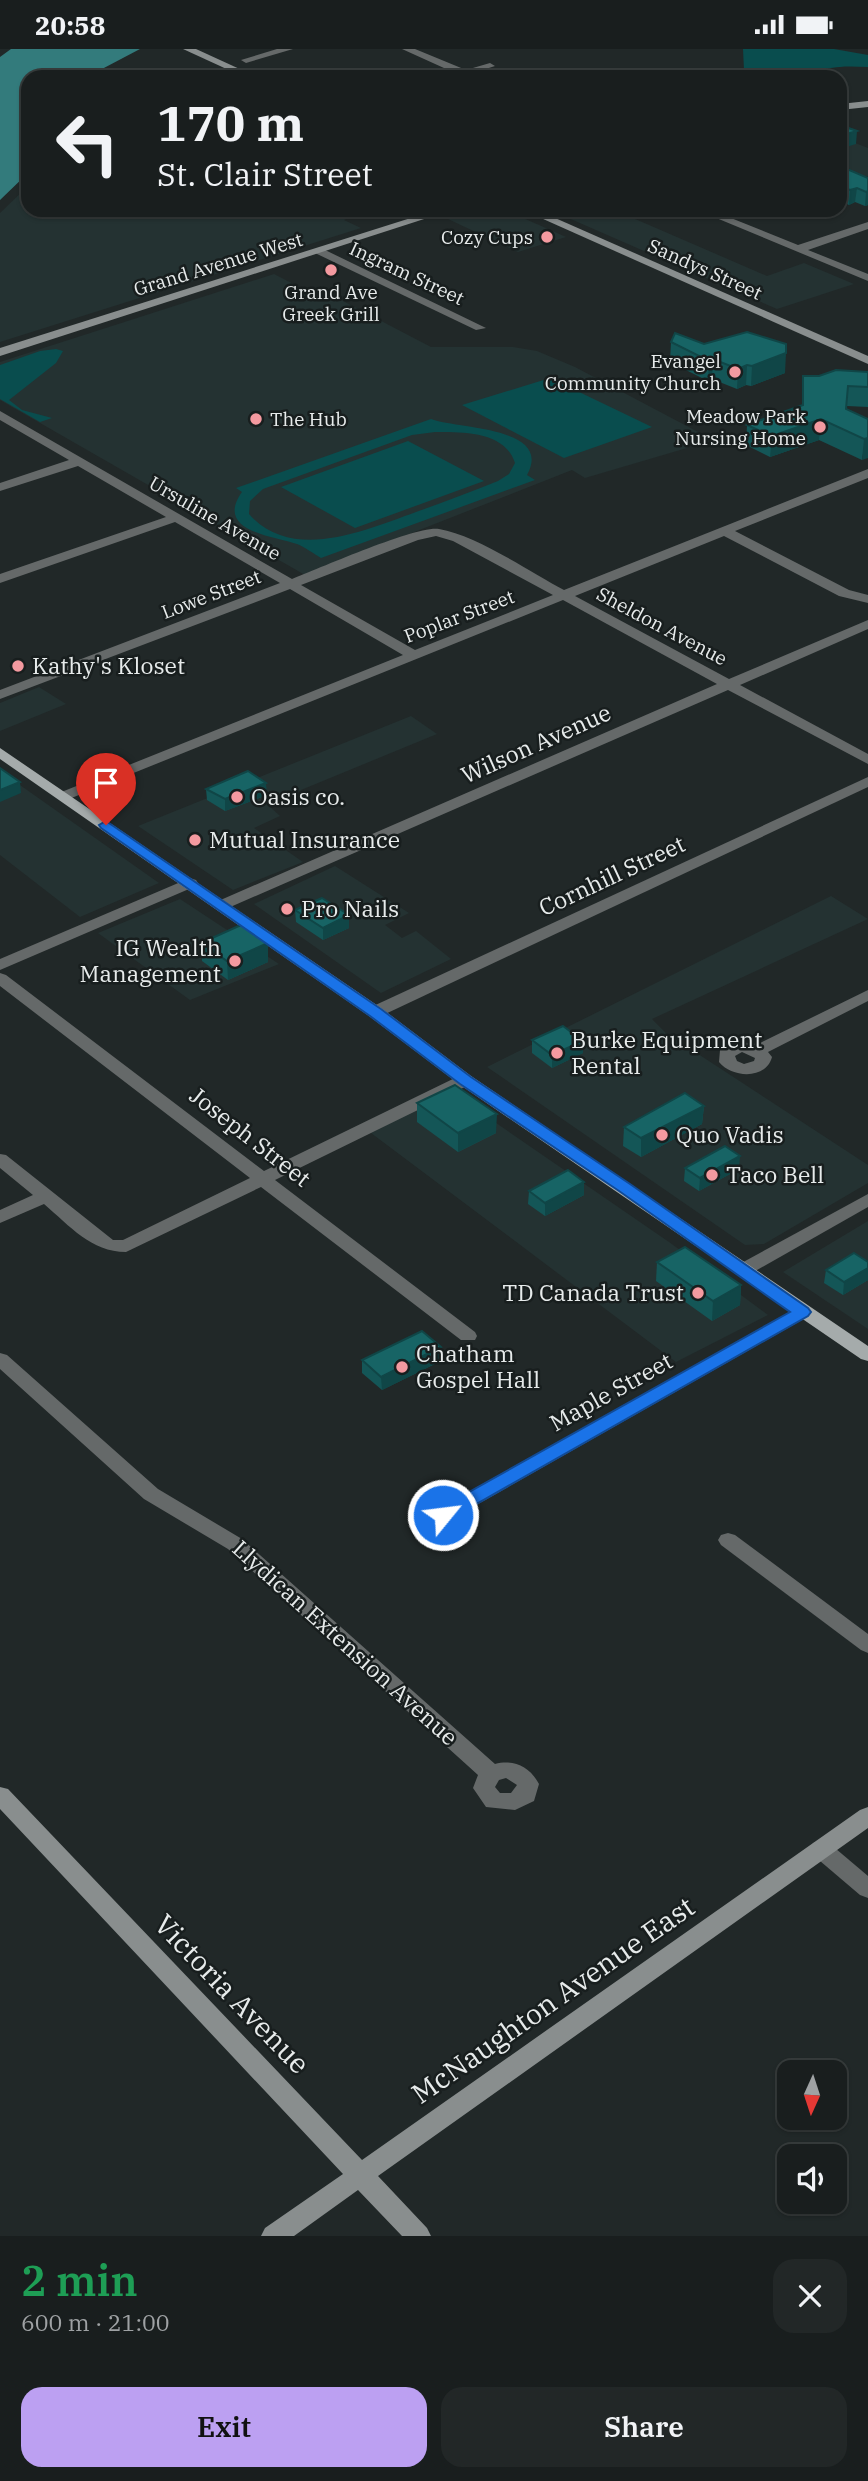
<!DOCTYPE html>
<html lang="en">
<head>
<meta charset="utf-8">
<style>
	body { margin:0; font-family:"IBM Plex Serif",serif; background:#222727; color:#f1f3f6; height:100vh; display:flex; flex-direction:column; font-size:26px; white-space:nowrap }
	* { box-sizing:border-box; margin:0 }
	p { font-size:23px; color:#9fa2a4 }
	.icon { flex:none; width:38px; height:38px; fill:none; stroke:currentColor; stroke-width:2; stroke-linecap:round; stroke-linejoin:round }
	.map { position:relative; height:2187px; overflow:hidden }
	.drawer { display:flex; flex-direction:column; background:#191e1e; flex:1 }
	.drawer>* { flex:none }
	.top-card { position:absolute; left:21px; top:21px; width:826px; height:147px; border-radius:21px; box-shadow:0 2px 5px #0004,0 0 0 2px #373c3c; background:#191e1e; color:#f1f3f6; overflow:hidden }
	.needle { width:46px; rotate:183deg }
	.tools { position:absolute; left:777px; top:2011px; display:grid; gap:14px }
	.tools a { display:grid; place-items:center; width:70px; height:70px; border-radius:14px; background:#191e1e; box-shadow:0 2px 5px #0004,0 0 0 2px #373c3c; font-size:35px }
	.pin { position:absolute; display:grid; place-items:center; width:60px; height:60px; color:#fff; margin:-72px -30px; border-radius:50% 50% 50% 0; rotate:-45deg; box-shadow:0 0 7px #0007 }
	.pin .icon { rotate:45deg }
	.me { position:absolute; width:77px; margin:-38px; rotate:61deg; stroke-linejoin:round; filter:drop-shadow(0 0 5px #0008) }
	.turn { display:flex; align-items:center; gap:24px; height:147px; padding:0 21px; font-size:32px }
	.turn .icon { width:91px; height:91px; stroke-width:2.5 }
	.turn b { display:block; font-size:49px; line-height:60px }
	.round { display:grid; place-items:center; flex:none; width:74px; height:74px; border-radius:21px; background:#222727 }
	.head { display:flex; align-items:center; justify-content:space-between; height:119px; padding:0 21px }
	h1 { font-size:42px; font-weight:600; line-height:52px; color:#1e9e55 }
	.button { display:flex; gap:14px; margin-top:auto; padding:14px 21px }
	.button a { flex:1; height:80px; border-radius:21px; background:#bca0f2; color:#111; font-size:28px; font-weight:600; line-height:80px; text-align:center }
	.button a+a { background:#222727; color:#f1f3f6 }
	.status { display:flex; justify-content:space-between; align-items:center; height:49px; padding:0 35px; background:#191e1e; direction:ltr }
	.status svg { height:19px; fill:currentColor }
	.map>svg:first-child { display:block }
</style>
</head>
<body>
<div class="status"><b>20:58</b><svg viewBox="0 0 49 12"><path d="M0 12V9h3v3zM5 12V6h3v6zM10 12V3h3v9zM15 12V0h3v12zM26 1h20v11H26zM47 4h2v5h-2z"/></svg></div>
<div class="map">
<svg width="868" height="2187" viewBox="0 0 868 2187">
	<rect width="100%" height="100%" fill="#212828"/>
	<g fill="#243232">
		<path d="M711,21L727,28H612L604,25Z"/>
		<path d="M840,88L868,99V127L857,131L840,124Z"/>
		<path d="M28,137V161H350L358,165L344,171L361,179L0,293V164Z"/>
		<path d="M477,161H505L566,188L518,203L448,170Z"/>
		<path d="M550,161H621L619,163L767,227L804,214L854,235L777,260Z"/>
		<path d="M274,225L307,242L318,239L431,298H513L537,302L575,318L700,384L687,399L585,429L572,421L305,526L0,351V313Z"/>
		<path d="M39,638L66,655L0,682V654Z"/>
		<path d="M411,667L437,685L267,755L280,767L254,779L303,813L233,841L138,777Z"/>
		<path d="M0,722L159,834L80,868L0,806Z"/>
		<path d="M335,817L409,864L385,876L402,889L416,882L451,910L381,944L254,855Z"/>
		<path d="M831,847L868,870L652,970L666,984L868,1116V1134L764,1195L745,1196L487,1018Z"/>
		<path d="M180,850L279,915L190,951L98,884Z"/>
		<path d="M451,1043L669,1193L768,1266L676,1313L371,1084Z"/>
		<path d="M868,1172V1280L783,1223Z"/>
	</g>
	<g fill="#094d4e" fill-rule="evenodd">
		<path d="M743,0H834L868,6V18C859,18 850,17 840,18C813,19 768,41 744,21Z"/>
		<path d="M56,300L63,302L56,314L9,351L22,361L52,369L40,373L0,350V316L40,302Z"/>
		<path d="M550,329L652,378L564,409L462,356Z"/>
		<path d="M431,370C456,380 554,377 527,426L535,431L321,509C314,505 305,498 297,495C273,487 214,482 242,443L236,439ZM435,383C462,383 505,382 515,414L509,425L498,432C471,443 444,453 416,463C366,481 292,514 249,465L250,452L263,440L412,386Z"/>
		<path d="M408,392L484,432L355,479L281,438Z"/>
	</g>
	<path fill="#337b7c" d="M11,0H140L102,20L94,28H28V124L0,151V8Z"/>
	<g fill="none" stroke-linecap="round" stroke-linejoin="round">
		<g fill="#656969" fill-rule="evenodd">
			<path d="M277,0H293L246,14L241,11Z"/>
			<path d="M402,0H415L466,21L490,14L495,17L461,28H450L455,24Z"/>
			<path d="M697,161H711L798,196L868,173V180L808,201L868,225V232Z"/>
			<path d="M315,200H323L486,279L476,281L315,204Z"/>
			<path d="M0,362L292,530C318,520 417,476 439,480C476,486 530,523 564,541L868,420V429L735,482L849,541L868,546V554L839,547L724,487L575,547L729,630L868,571V580L740,636L868,705V715L728,641L228,859H216L214,856L216,853L717,635L563,551L69,750H59L56,747L59,744L403,606L290,540L0,650V641L280,534L175,473L0,534V525L166,468L78,417L0,442V434L69,411L0,371ZM436,487L453,492L553,546L415,601L301,536L418,491Z"/>
			<path d="M868,728V738L381,967L375,968L367,963L369,959Z"/>
			<path d="M190,829L196,831L198,834L196,837L0,921V910Z"/>
			<path d="M0,924L6,926L264,1122L459,1027H471L474,1031L471,1035L275,1131L475,1283L477,1287L475,1291H461L261,1138L126,1203C91,1203 70,1177 44,1155L0,1174V1161L33,1146L0,1119V1105L6,1106L113,1191H123L250,1129L0,937Z"/>
			<path d="M868,941V952L768,1003L772,1008C766,1031 732,1029 719,1013L720,1001L739,993L758,995ZM742,1003L755,1009L754,1012L744,1015L737,1012L735,1007Z"/>
			<path d="M868,1145V1158L750,1225L743,1227L734,1221L736,1217Z"/>
			<path d="M802,1257L811,1263L809,1267L450,1471H436L433,1466L436,1461Z"/>
			<path d="M0,1304L7,1306L158,1440L242,1490L495,1715C514,1710 530,1718 539,1735L534,1752L515,1761L486,1758L473,1739L478,1726L228,1500L144,1450L0,1320ZM506,1729L517,1736L511,1744H500L495,1738L499,1731Z"/>
			<path d="M728,1484L735,1486L868,1585V1604L861,1601L721,1496L718,1491L721,1486Z"/>
			<path d="M821,1791L829,1794L868,1827V1849L860,1846L813,1806L810,1800L813,1794Z"/>
		</g>
		<g fill="#898e8e" fill-rule="evenodd">
			<path d="M183,0H196L257,28H244Z"/>
			<path d="M868,52V58L840,61V55Z"/>
			<path d="M436,161H452L0,307V299Z"/>
			<path d="M523,161H537L868,307V315Z"/>
			<path d="M0,1738L8,1740L362,2111L860,1761L868,1758V1779L378,2127L427,2179L431,2187H402L358,2141L294,2187H261L265,2179L343,2125L0,1760Z"/>
		</g>
		<path fill="#a5abab" fill-rule="evenodd" d="M0,699L381,959L471,1027L868,1297V1312L861,1310L459,1035L369,967L0,710Z"/>
	</g>
	<g fill="#145657">
		<path d="M840,117L868,129V156L865,157L855,153L849,156L840,151Z"/>
		<path d="M671,293L785,324L751,337L746,336L737,340L712,330L708,332L670,313Z"/>
		<path d="M868,323V358L847,357L846,360L868,370L862,411L819,391L770,408L746,396L747,376L802,356L803,327H819Z"/>
		<path d="M206,740L267,746L225,762L207,751Z"/>
		<path d="M295,861L349,879L323,891L296,873Z"/>
		<path d="M201,894H268V913L228,931L202,912Z"/>
		<path d="M532,991L583,992V1004L552,1019L532,1004Z"/>
		<path d="M417,1054L496,1084L458,1103L417,1073Z"/>
		<path d="M704,1057L702,1075L641,1108L623,1097L624,1078Z"/>
		<path d="M685,1119L739,1120L699,1142L684,1132Z"/>
		<path d="M529,1142L584,1146L545,1167L528,1155Z"/>
		<path d="M657,1213L741,1236L740,1256L712,1272L656,1232Z"/>
		<path d="M868,1213V1231L843,1246L824,1234L826,1221Z"/>
		<path d="M441,1298V1312L382,1341L362,1324V1311Z"/>
	</g>
	<g fill="#104647">
		<path d="M857,82L856,95L840,100V87Z"/>
		<path d="M857,139L855,153L849,156L850,141Z"/>
		<path d="M868,142V156L865,157L866,143Z"/>
		<path d="M786,304L785,324L751,337L752,317Z"/>
		<path d="M713,310L712,330L708,332L709,312Z"/>
		<path d="M747,316L746,336L737,340L738,320Z"/>
		<path d="M821,370L819,391L770,408L772,387Z"/>
		<path d="M868,389V409L862,411L864,390Z"/>
		<path d="M20,733L21,744L0,753V741Z"/>
		<path d="M266,734L267,746L225,762V750Z"/>
		<path d="M349,866V879L323,891V879Z"/>
		<path d="M268,894V913L228,931L227,912Z"/>
		<path d="M583,992V1004L552,1019V1006Z"/>
		<path d="M704,1057L702,1075L641,1108V1089Z"/>
		<path d="M497,1065L496,1084L458,1103V1084Z"/>
		<path d="M740,1107L739,1120L699,1142L700,1129Z"/>
		<path d="M584,1133V1146L545,1167V1154Z"/>
		<path d="M868,1219V1231L843,1246L844,1233Z"/>
		<path d="M741,1236L740,1256L712,1272L713,1252Z"/>
		<path d="M441,1298V1312L382,1341L381,1328Z"/>
	</g>
	<g fill="#176465" stroke="#104647" stroke-width="2">
		<path d="M840,76L857,82L840,87Z"/>
		<path d="M840,117L868,129V142L866,143L857,139L850,141L840,137Z"/>
		<path d="M747,283L786,295V304L752,317L747,316L738,320L713,310L709,312L671,293L675,284L704,295Z"/>
		<path d="M836,321L868,323V338L848,337L846,360L868,370V389L864,390L821,370L772,387L747,376L803,356V327H819Z"/>
		<path d="M0,719L20,733L0,741Z"/>
		<path d="M248,722L266,734L225,750L206,740Z"/>
		<path d="M322,849L349,866L323,879L295,861Z"/>
		<path d="M241,876L268,894L227,912L201,894Z"/>
		<path d="M563,977L583,992L552,1006L532,991Z"/>
		<path d="M455,1036L497,1065L458,1084L417,1054Z"/>
		<path d="M685,1044L704,1057L641,1089L624,1078Z"/>
		<path d="M725,1097L740,1107L700,1129L685,1119Z"/>
		<path d="M568,1121L584,1133L545,1154L529,1142Z"/>
		<path d="M685,1198L741,1236L713,1252L657,1213Z"/>
		<path d="M854,1204L868,1213V1219L844,1233L826,1221Z"/>
		<path d="M422,1282L441,1298L381,1328L362,1311Z"/>
	</g>
	<path fill="#1a73e8" stroke="#114b97" stroke-width="2" d="M106,772L381,960L471,1028L630,1135L808,1259L811,1263L808,1267L450,1470H437L434,1466L437,1461L790,1263L619,1142L460,1035L370,967L101,779L99,776Z"/>
	<g fill="#f49aa0" stroke="#181e1e" stroke-width="2.5">
		<circle cx="547" cy="188" r="7"/>
		<circle cx="331" cy="221" r="7"/>
		<circle cx="735" cy="323" r="7"/>
		<circle cx="256" cy="370" r="7"/>
		<circle cx="820" cy="378" r="7"/>
		<circle cx="18" cy="617" r="7"/>
		<circle cx="237" cy="748" r="7"/>
		<circle cx="195" cy="791" r="7"/>
		<circle cx="287" cy="860" r="7"/>
		<circle cx="235" cy="912" r="7"/>
		<circle cx="557" cy="1004" r="7"/>
		<circle cx="662" cy="1086" r="7"/>
		<circle cx="712" cy="1126" r="7"/>
		<circle cx="698" cy="1244" r="7"/>
		<circle cx="402" cy="1318" r="7"/>
	</g>
	<g text-anchor="middle" stroke-width="5" stroke-linejoin="round" paint-order="stroke">
		<g font-size="19" fill="#e7ebeb" stroke="#181e1e" text-anchor="end">
			<text x="533" y="195">Cozy Cups</text>
			<text x="331" y="250" text-anchor="middle">Grand Ave<tspan x="331" dy="22">Greek Grill</tspan></text>
			<text x="721" y="319">Evangel<tspan x="721" dy="22">Community Church</tspan></text>
			<text x="806" y="374">Meadow Park<tspan x="806" dy="22">Nursing Home</tspan></text>
			<text x="270" y="377" text-anchor="start">The Hub</text>
		</g>
		<g font-size="19" fill="#e7ebeb" stroke="#181e1e">
			<text transform="translate(218 215) rotate(-17)" y="7">Grand Avenue West</text>
			<text transform="translate(705 220) rotate(24)" y="7">Sandys Street</text>
			<text transform="translate(407 224) rotate(25)" y="7">Ingram Street</text>
			<text transform="translate(215 469) rotate(30)" y="7">Ursuline Avenue</text>
			<text transform="translate(211 545) rotate(-21)" y="7">Lowe Street</text>
			<text transform="translate(459 567) rotate(-21)" y="7">Poplar Street</text>
			<text transform="translate(662 577) rotate(28)" y="7">Sheldon Avenue</text>
		</g>
		<g font-size="23" fill="#e7ebeb" stroke="#181e1e" text-anchor="start">
			<text x="32" y="625">Kathy's Kloset</text>
			<text x="251" y="756">Oasis co.</text>
			<text x="209" y="799">Mutual Insurance</text>
			<text x="301" y="868">Pro Nails</text>
			<text x="221" y="907" text-anchor="end">IG Wealth<tspan x="221" dy="26">Management</tspan></text>
			<text x="571" y="999">Burke Equipment<tspan x="571" dy="26">Rental</tspan></text>
			<text x="676" y="1094">Quo Vadis</text>
			<text x="726" y="1134">Taco Bell</text>
			<text x="684" y="1252" text-anchor="end">TD Canada Trust</text>
			<text x="416" y="1313">Chatham<tspan x="416" dy="26">Gospel Hall</tspan></text>
		</g>
		<g font-size="23" fill="#e7ebeb" stroke="#181e1e">
			<text transform="translate(536 695) rotate(-24)" y="8">Wilson Avenue</text>
			<text transform="translate(612 827) rotate(-25)" y="8">Cornhill Street</text>
			<text transform="translate(250 1088) rotate(38)" y="8">Joseph Street</text>
			<text transform="translate(611 1343) rotate(-29)" y="8">Maple Street</text>
			<text transform="translate(345 1594) rotate(42)" y="8">Llydican Extension Avenue</text>
		</g>
		<g font-size="28" fill="#e7ebeb" stroke="#181e1e">
			<text transform="translate(232 1945) rotate(46)" y="10">Victoria Avenue</text>
			<text transform="translate(553 1951) rotate(-35)" y="10">McNaughton Avenue East</text>
		</g>
	</g>
</svg>
<div class="tools">
<a><svg class="needle" viewBox="-14 -14 28 28"><path d="M0-13l5 13h-10z" fill="#e53935"/><path d="M0 13l5-13h-10z" fill="#9fa2a4"/></svg></a>
<a><svg class="icon" aria-label="sound" viewBox="0 0 24 24"><path d="M4 9h4l5-4v14l-5-4H4zM17 9q2 3 0 6"/></svg></a>
</div>
<div class="pin" style="left:106px;top:776px;background:#d93025"><svg class="icon" aria-label="arrive" viewBox="0 0 24 24"><path d="M6 21V4h12l-3 4 3 4H6"/></svg></div>
<svg class="me" style="left:443px;top:1466px" viewBox="-20 -20 40 40"><circle r="17" fill="#1a73e8" stroke="#fff" stroke-width="3"/><path d="M0-11L8 9 0 5-8 9z" fill="#fff"/></svg>
<div class="top-card">
<div class="turn"><svg class="icon" aria-label="left" viewBox="0 0 24 24"><path d="M17 20v-9H6M10 6l-5 5 5 5"/></svg><div><b>170 m</b>St. Clair Street</div></div>
</div>
</div>
<section class="drawer">
<div class="head"><div><h1>2 min</h1><p>600 m · 21:00</p></div><a class="round"><svg class="icon" aria-label="close" viewBox="0 0 24 24"><path d="M6 6l12 12M18 6L6 18"/></svg></a></div>
<div class="button"><a>Exit</a><a>Share</a></div>
</section>
</body>
</html>
